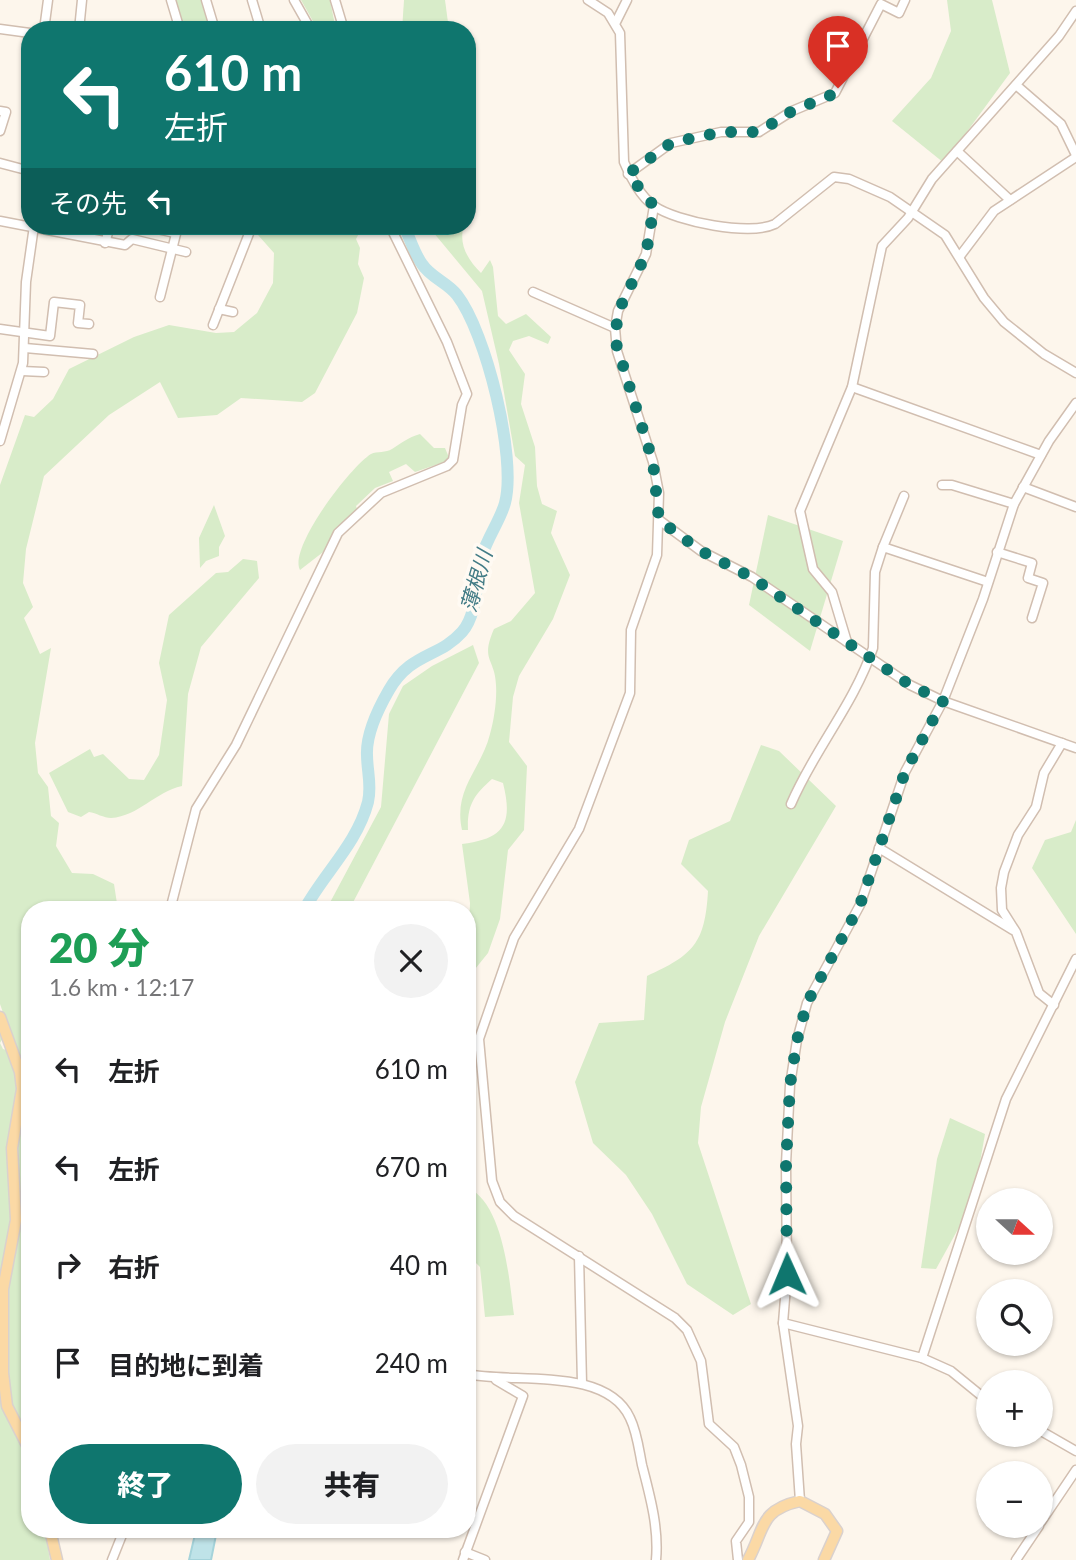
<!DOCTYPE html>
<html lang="ja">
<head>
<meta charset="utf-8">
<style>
	body { margin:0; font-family:Lato,"Noto Sans JP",sans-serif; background:#f2f2f2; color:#202124; height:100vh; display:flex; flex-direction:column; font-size:26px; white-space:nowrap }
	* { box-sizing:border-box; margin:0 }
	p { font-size:23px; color:#757577 }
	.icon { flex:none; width:38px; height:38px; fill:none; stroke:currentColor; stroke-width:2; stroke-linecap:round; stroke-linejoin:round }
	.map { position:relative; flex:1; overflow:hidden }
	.drawer { position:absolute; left:21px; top:901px; width:455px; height:637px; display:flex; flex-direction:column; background:#fff; border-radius:28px; box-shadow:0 2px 5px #0004 }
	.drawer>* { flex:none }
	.hud { position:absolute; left:21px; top:21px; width:455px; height:214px; border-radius:28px; box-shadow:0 2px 5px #0004; background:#0f766e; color:#fff; overflow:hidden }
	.needle { width:46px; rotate:111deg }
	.buttons { position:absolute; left:976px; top:1188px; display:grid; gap:14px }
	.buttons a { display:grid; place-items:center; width:77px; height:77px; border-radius:50%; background:#fff; box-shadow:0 2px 5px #0004; font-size:35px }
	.pin { position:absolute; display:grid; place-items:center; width:60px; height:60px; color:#fff; margin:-72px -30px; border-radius:50% 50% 50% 0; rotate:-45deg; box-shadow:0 0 7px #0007 }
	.pin .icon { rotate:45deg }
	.me { position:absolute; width:77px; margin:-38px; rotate:359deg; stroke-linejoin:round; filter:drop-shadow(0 0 5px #0008) }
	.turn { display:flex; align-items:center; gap:24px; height:147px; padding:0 28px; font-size:32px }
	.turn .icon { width:91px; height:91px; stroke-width:2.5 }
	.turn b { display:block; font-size:49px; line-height:60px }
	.then { display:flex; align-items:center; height:66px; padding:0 28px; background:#0003; gap:14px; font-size:26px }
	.round { display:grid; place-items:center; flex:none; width:74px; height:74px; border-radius:37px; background:#f2f2f2 }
	.headline { display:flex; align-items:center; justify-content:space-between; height:119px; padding:0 28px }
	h1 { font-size:42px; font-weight:800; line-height:52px; color:#1e9e55 }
	.action { display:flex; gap:14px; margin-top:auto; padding:14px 28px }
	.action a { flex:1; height:80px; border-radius:42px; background:#0f766e; color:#fff; font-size:28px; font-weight:800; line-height:80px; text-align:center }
	.action a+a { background:#f2f2f2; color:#202124 }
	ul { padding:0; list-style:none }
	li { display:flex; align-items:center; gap:21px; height:98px; padding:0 28px }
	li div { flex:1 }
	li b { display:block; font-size:26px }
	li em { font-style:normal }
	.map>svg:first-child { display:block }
</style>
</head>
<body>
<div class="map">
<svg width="1076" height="1560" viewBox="0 0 1076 1560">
	<rect width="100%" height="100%" fill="#fdf6ec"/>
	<g fill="#d8ecc9">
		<path d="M174,0H201L210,30H183Z"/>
		<path d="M301,0H330L336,30H318Z"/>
		<path d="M404,0H445L449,30H402Z"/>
		<path d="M947,0H992L1010,73L944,163L892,121L931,78L951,31Z"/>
		<path d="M250,226H296L302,229L316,226H363L356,239L360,248L358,264L364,278L357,313L315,393L302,402L241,398L217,415L178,418L160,382L109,415L44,476L26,549L23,583L33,607L24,618L40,654L51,648L35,743L38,773L48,787L51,816L59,823L56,846L72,873L93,874L114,884L118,910H30V1444L11,1405L6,1372L7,1288L19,1202L16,1148L27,1081L0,1004V485L25,415L34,417L53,399L69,369L134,337L169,325L216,333L234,332L257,313L273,283L274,253Z"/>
		<path d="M428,226H464C458,244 468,260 481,273L490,260L493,267L498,316L506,324L526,314L551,337L548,344L529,336L513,341L509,350L525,374L521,404L535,447L537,486L542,504L557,511L551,533L570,575L553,619L519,676L513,697L509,742L527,766L524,830L508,850L500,919L488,953L467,979L470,903L462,844C505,839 513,823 503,783L492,779C474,795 467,805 468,830H462C453,789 481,770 490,734C494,720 497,700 496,685C495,658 480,661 494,629L511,621L535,593L519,503L525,465L515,456L499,364L482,291Z"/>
		<path d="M420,434L434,448H445L450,460L415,472L406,464L389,472L393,481L375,488L356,506L358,512L327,549L300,570C288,548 351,466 371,454C377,451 386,453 392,449C403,442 407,438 420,434Z"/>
		<path d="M214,505L225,536L219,547V556L206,561L200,568L199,538Z"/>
		<path d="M768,515L843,541L810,651L749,605Z"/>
		<path d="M243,559L257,561L259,578L201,647L188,694L182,786C155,792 139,816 111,818C104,818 96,813 89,812L81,817L68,812L49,773L90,749L94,757L103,754L129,779L144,780L159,755L167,700L159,663L169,615L216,573L228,572Z"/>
		<path d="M473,645L479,663L349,910H326L381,807L389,714L403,686L432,666Z"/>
		<path d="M761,745L779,751L836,806L759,936L725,1022L701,1107L698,1143L751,1304L733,1315L687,1284L652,1214L626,1175L593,1143L575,1082L599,1023L644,1020L647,976C693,955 705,944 708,891L681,864L689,840L730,821Z"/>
		<path d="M1076,820V934L1032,868L1045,840L1071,832Z"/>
		<path d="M0,1026L4,1036L0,1043L3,1049L10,1051L19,1093L0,1374L30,1459V1530H45L50,1560H0Z"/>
		<path d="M950,1118L985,1134L973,1202L936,1269L921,1268L937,1159Z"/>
		<path d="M467,1187C504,1204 509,1279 514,1315L485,1317L480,1267L467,1254Z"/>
	</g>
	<path fill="#bfe3e8" stroke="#a5d3da" stroke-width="2" d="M196,1530H217L211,1560H189Z"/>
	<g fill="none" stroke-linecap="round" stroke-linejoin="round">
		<path stroke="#bfe3e8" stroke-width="12" d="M304,910C324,873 357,844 368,802C372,785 367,771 367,755C366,733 378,709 389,690C411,652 439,658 462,632C478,614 476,579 482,556C487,538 500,521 505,503C517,458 486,332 457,295C448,283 430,277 422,264C414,253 410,238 404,226"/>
		<defs>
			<g id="minor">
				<path d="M171,0L180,30"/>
				<path d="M206,0L215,30"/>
				<path d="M252,0L261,30"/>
				<path d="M294,0L311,30"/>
				<path d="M335,0L344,30"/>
				<path d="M588,0L608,13L620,33L624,162C630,177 641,197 654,206C677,222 750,236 775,224L834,177L849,179L890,197L945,235L984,298L1004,322L1044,354L1076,373"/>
				<path d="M616,22L627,0"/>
				<path d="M0,29L30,33"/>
				<path d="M44,30L48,0"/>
				<path d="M79,30L82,0"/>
				<path d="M1016,85L1061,124L1076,155"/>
				<path d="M0,111L6,112L0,131"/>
				<path d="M957,151L1010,200"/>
				<path d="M0,163L30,171"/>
				<path d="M628,174L671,143L721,132H759L792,111L835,93L881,4L899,13L905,0"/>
				<path d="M654,206L646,254L618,311L615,328L617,351L653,462L659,493L657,555L631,630L630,693L579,829L514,938L479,1039L492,1181L500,1202L514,1216L675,1318L687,1330L701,1361L709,1424L734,1447L741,1465L749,1497V1522L736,1541L738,1560"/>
				<path d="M0,221L125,245L132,239L186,252"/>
				<path d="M143,226L175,233"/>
				<path d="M105,243L110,226"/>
				<path d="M960,256L994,211L1076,157"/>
				<path d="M533,292L615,328"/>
				<path d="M160,297L178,226"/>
				<path d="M219,309L233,312"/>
				<path d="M213,325L252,226"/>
				<path d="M0,329L50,336L54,302L80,305L78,323L89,324"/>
				<path d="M25,348L93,354"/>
				<path d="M22,371L44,372"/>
				<path d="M852,387L1041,455"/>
				<path d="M0,441L23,363L26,282L34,226"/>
				<path d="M942,485H952L1014,504"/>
				<path d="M1023,487L1076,507"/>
				<path d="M659,520L701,551L752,577L910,685L943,701L1076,748"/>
				<path d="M883,547L904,496"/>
				<path d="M997,552L1032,563L1028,578L1043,583L1032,618"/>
				<path d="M847,642L832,592L813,569L800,511L852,387L882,246L908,218L932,179L1059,36L1076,11"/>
				<path d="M791,804C814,750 854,704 873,648L875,572L883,547L988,582"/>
				<path d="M879,848L1013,930"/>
				<path d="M170,910L196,809L236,745L338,533L381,493L447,466L453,460L462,405L467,394L447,342L390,226"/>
				<path d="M1054,1005L1039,993L1016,932L1002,910L1001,888L1004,872L1018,835L1036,807L1044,773L1062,743"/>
				<path d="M579,1256L582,1383"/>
				<path d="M783,1323L922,1358L951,1371L989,1402"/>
				<path d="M922,1358L1006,1099L1076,959"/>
				<path d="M467,1374C514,1384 606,1366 630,1418C637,1432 639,1450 642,1465C650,1496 659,1528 656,1560"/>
				<path d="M1041,1431L1076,1451"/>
				<path d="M800,1501L796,1444L798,1426L783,1323L787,1274L786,1164L790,1085L797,1040L807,1003L860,905L905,772L943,701L983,599L1014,504L1049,441L1076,403"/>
				<path d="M1041,1522L1076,1470"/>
				<path d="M465,1552L485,1560"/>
				<path d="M112,1560L124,1530"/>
				<path d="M463,1560L523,1396L496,1380"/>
				<path d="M1016,1560L1039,1526"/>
			</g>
			<g id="major">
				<path d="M0,1017L20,1072L22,1089L12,1148L16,1220L3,1289V1373L7,1406L30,1451"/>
				<path d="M50,1530L57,1560"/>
				<path d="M748,1560C765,1529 759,1510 800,1501L825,1514L837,1531L824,1560"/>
			</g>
		</defs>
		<use href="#minor" stroke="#d1beb0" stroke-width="11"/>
		<use href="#major" stroke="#dad1cd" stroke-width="13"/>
		<use href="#minor" stroke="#fff" stroke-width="8"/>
		<use href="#major" stroke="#fbd9a5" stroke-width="10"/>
	</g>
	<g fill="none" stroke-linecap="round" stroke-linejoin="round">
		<path stroke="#0f766e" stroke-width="12" stroke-dasharray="0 21.6" d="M787,1274L786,1164L790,1085L797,1040L807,1003L860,905L905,772L943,701L910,685L751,577L701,551L659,520L653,462L615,340L618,312L646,254L654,206L628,174L671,143L721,132H759L792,111L831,95L838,88"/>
	</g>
	<g text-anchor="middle" stroke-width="7" stroke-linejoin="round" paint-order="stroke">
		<g font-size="21" font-style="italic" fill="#437c86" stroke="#fffaf3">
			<text transform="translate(477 581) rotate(-74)" y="7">薄根川</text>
		</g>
	</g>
</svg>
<div class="buttons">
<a><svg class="needle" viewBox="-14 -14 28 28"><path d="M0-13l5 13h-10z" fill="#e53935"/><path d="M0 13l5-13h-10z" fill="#757577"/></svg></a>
<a><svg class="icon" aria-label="search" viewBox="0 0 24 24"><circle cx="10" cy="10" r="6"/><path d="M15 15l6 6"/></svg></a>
<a>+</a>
<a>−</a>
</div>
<div class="pin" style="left:838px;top:88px;background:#d93025"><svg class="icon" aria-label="arrive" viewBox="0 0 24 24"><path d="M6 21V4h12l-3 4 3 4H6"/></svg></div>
<svg class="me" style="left:787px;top:1274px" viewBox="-20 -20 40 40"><path d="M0-17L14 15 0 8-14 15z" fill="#0f766e" stroke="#fff" stroke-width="4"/></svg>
<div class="hud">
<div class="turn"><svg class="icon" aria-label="left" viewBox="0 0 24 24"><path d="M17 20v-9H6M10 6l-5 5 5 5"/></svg><div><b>610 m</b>左折</div></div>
<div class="then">その先<svg class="icon" aria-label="left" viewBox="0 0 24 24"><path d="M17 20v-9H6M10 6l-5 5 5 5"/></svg></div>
</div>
<section class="drawer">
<div class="headline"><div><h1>20 分</h1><p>1.6 km · 12:17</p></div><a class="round"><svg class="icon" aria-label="close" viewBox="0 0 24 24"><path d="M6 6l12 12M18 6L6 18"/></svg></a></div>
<ul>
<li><svg class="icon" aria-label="left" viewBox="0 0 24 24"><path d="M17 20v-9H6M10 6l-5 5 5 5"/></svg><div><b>左折</b></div><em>610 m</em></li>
<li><svg class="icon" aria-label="left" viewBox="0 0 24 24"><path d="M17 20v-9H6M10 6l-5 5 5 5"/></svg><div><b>左折</b></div><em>670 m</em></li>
<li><svg class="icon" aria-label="right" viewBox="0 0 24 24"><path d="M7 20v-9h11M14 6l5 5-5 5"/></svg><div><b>右折</b></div><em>40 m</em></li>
<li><svg class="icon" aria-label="arrive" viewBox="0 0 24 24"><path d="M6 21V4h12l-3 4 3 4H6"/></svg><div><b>目的地に到着</b></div><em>240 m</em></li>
</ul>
<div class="action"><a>終了</a><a>共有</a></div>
</section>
</div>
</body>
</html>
